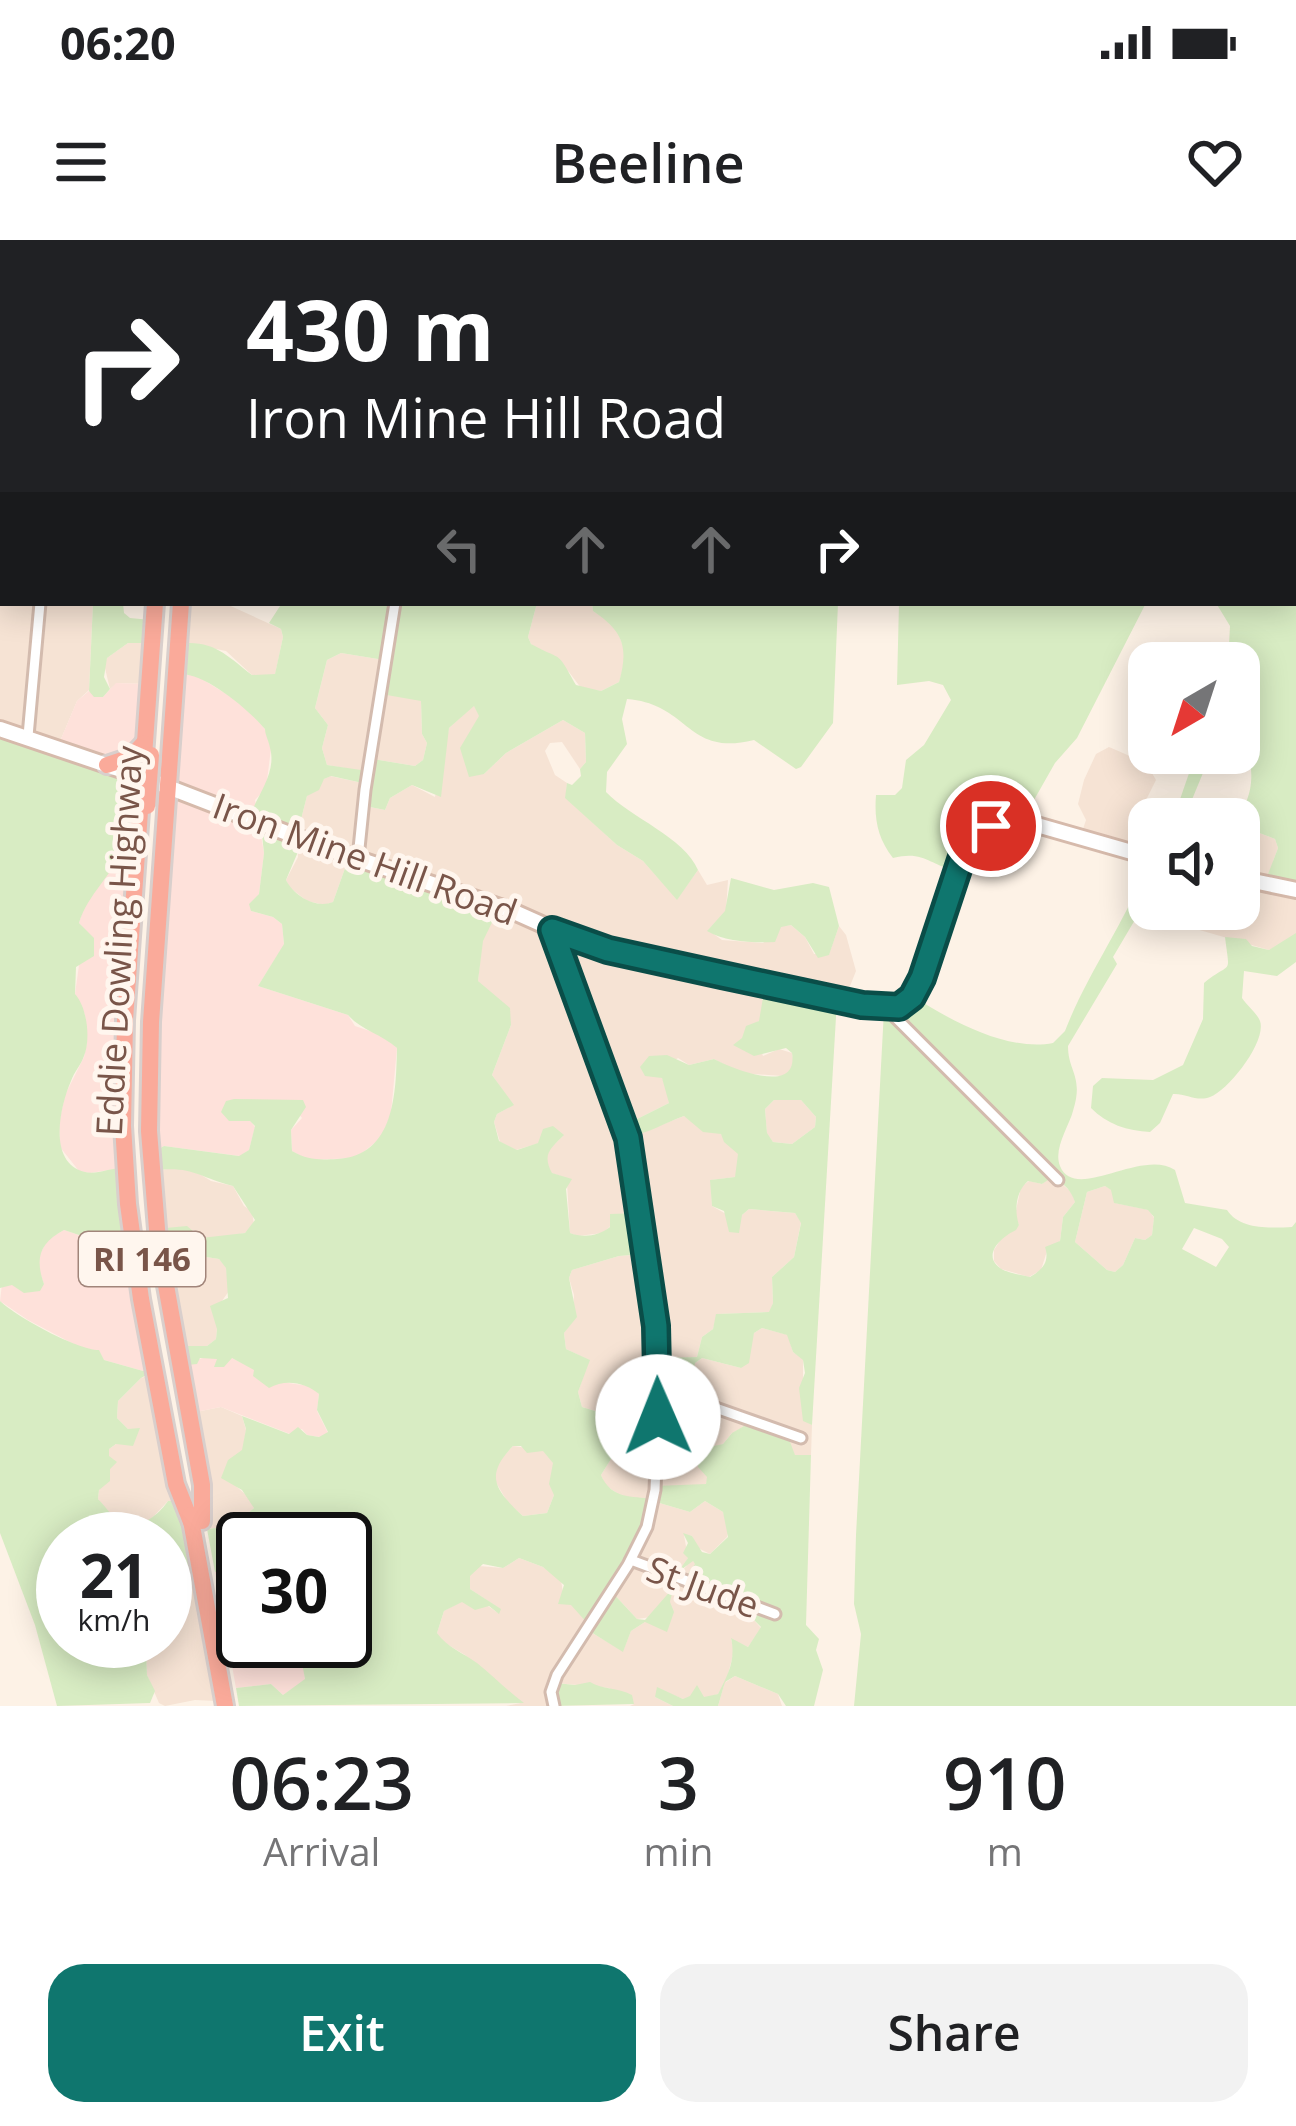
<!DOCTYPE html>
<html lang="en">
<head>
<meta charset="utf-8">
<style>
	body { margin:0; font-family:"Open Sans",sans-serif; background:#f2f2f2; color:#202124; height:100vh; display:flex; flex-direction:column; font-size:45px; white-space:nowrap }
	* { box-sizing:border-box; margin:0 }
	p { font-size:39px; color:#757577 }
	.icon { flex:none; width:66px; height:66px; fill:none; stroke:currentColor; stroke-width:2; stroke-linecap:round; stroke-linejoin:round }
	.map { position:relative; height:1466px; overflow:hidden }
	.details { display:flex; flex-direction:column; background:#fff; flex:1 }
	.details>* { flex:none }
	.top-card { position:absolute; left:0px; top:0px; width:1296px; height:366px; box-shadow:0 6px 30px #0003; background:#202124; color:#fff; overflow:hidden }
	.needle { width:78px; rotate:219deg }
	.tools { position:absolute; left:1128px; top:402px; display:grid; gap:24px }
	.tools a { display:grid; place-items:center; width:132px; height:132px; border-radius:24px; background:#fff; box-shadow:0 6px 30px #0003; font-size:60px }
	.speed { position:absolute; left:36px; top:1272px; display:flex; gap:24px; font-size:60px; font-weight:700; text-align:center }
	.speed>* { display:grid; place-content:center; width:156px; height:156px; border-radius:50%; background:#fff; box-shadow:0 6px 30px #0003; line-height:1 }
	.speed small { font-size:30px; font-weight:400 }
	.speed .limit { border:6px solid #111; border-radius:18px; background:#fff; color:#111 }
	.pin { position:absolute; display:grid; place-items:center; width:102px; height:102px; color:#fff; margin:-51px; border:6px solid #fff; border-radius:50%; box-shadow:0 3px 12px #0007 }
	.me { position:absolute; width:132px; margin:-66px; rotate:359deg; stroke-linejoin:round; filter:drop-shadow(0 0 9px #0008) }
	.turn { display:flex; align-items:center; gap:42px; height:252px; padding:0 48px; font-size:54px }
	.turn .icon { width:156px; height:156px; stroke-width:2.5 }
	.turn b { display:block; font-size:84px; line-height:102px }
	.lanes { display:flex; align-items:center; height:114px; padding:0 48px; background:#0003; justify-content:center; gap:60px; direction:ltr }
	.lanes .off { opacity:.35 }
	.eta { display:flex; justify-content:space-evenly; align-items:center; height:204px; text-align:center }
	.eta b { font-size:72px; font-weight:600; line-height:84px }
	.action { display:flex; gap:24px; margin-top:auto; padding:24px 48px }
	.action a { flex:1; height:138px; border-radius:36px; background:#0f766e; color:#fff; font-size:48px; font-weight:600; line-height:138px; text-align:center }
	.action a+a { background:#f2f2f2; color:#202124 }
	.status { display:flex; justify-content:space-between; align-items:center; height:84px; padding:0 60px; background:#fff; direction:ltr }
	.status svg { height:33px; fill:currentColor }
	header { display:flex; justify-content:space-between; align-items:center; height:156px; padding:0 48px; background:#fff; font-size:54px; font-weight:600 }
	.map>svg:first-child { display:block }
</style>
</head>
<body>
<div class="status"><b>06:20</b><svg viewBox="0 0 49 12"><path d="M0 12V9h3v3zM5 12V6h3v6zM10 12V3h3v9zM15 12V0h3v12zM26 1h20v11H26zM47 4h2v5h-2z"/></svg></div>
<header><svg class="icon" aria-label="menu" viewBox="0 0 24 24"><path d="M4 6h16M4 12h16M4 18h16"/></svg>Beeline<svg class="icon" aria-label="heart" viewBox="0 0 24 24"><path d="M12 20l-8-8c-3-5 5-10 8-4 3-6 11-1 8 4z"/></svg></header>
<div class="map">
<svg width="1296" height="1466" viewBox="0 0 1296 1466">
	<rect width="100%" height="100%" fill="#fdf2e6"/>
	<g fill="#f6e3d4">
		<path d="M0,257L3,363H93L89,450L77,461L58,506L0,488Z"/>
		<path d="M189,363H224L281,389L283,397L275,435H252L226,411L187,403Z"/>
		<path d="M537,363H592L593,371L615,385L627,416L619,442L601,451L581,448L569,432L531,404L528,397Z"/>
		<path d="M128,403H147L146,444L117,443L110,449L104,424L107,418Z"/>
		<path d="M341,413L384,420L413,457L421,460L422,494L427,503L423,520L415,526L373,519L368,532L327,525L322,508L328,485L315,468L327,420Z"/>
		<path d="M474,465L479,475L484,534L506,513L563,480L585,493L586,522L580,529L562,502L550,503L545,511L555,535L567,543L566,558L617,605L643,621L677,659L698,630L707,645L728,640L726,671L708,690L722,700L763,703L781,686L791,685L805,697L814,714H829L839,686L846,695L856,731L844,761L759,781L752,786L763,816L779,809L792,813L794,825L789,833L782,836L740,833L714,819L689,825L678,818L654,835L662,838L668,850L669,863L627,884L651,889L684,876L721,894L738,913L739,929L735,937L711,940L712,966L726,974L742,975L749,969L795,973L801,982L794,1017L772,1037L773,1063L770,1072L717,1074L713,1089L702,1097L697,1117L663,1119L657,1124L695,1123L702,1118L741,1128L754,1093L762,1088L788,1095L793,1112L803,1119V1180L812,1185L811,1215L795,1216L791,1208L732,1193L723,1204L696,1214L708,1237L706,1244L653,1259L624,1258L605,1245L601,1235L621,1203L657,1206L631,1184L625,1187L605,1174L582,1167L578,1152L589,1120L566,1109L564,1093L573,1080L574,1055L569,1038L572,1030L619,1016L643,1014L639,973L621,976L603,993L578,996L570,993L567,943L564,937L551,933L545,921L546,912L563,896L516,910L500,902L494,882L497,874L513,865L492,835L511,785L478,741L482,701L349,617L333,662L325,665L307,661L289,647L286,640L298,617L297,595L307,556L324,539L330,536L367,544L365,566L385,570L390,558L412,545L435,557L449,488Z"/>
		<path d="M1109,507L1146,523L1156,540L1145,562L1154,577L1149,579L1145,616L1080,598L1086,580L1078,564L1084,540L1096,514Z"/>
		<path d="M1246,588L1275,599L1278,608L1273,621L1296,651V695L1269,710L1189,687L1188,684L1193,669H1239V591Z"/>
		<path d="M774,860H801L816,877L815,887L792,904L773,902L767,894L765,869Z"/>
		<path d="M176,928H190L211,941L233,946L244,966L252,971L254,985L245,993L211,999L201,998L194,990L155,989L150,931Z"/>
		<path d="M1048,939L1059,941L1072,953L1075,962L1063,977L1060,1001L1047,1011L1041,1030L1029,1037L1001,1029L994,1021V1010L1003,996L1019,985L1015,975L1021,947L1029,941L1042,944Z"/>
		<path d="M1105,946L1112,950L1115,963L1149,970L1154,978L1152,995L1145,1000L1135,998L1123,1025L1115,1032L1107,1030L1075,1002L1087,952Z"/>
		<path d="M206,1017L219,1019L226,1027L229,1051L219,1065L216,1099L207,1106H173L163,1041L181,1036Z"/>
		<path d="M157,1133L178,1261H168L150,1280L125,1284L115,1280L98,1259L99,1250L108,1237L109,1209L138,1189H128L117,1178L118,1161L141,1138Z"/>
		<path d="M221,1167L242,1176L246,1190L237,1247L253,1261L254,1268L233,1286L207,1289L186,1174Z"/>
		<path d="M513,1206L543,1210L554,1223V1255L547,1273L523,1276L508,1263L494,1239L496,1224Z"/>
		<path d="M705,1261L723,1272L729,1289L727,1297L710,1314L696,1307L692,1296L684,1295L688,1318L681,1332L692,1320L696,1324L689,1333L732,1373L752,1378L761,1388L748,1407L731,1399L734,1411L726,1442L735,1436L778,1454L782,1466H718L724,1445L718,1454L704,1458L683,1459L661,1450L655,1457L673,1466H630L634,1464L609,1448L556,1443L552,1466H506L521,1463L465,1415L440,1400L437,1393L444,1371L462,1361L488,1366L498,1373L500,1369L470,1349L469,1336L479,1326L503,1328L519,1318L543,1327L561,1340L563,1353L588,1384L587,1390L623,1411L631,1391L645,1382L670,1362L671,1351L651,1377L637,1379L611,1351L656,1262L690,1272Z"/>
		<path d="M174,1345L193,1346L217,1461L195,1460L165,1466L159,1463L147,1435L146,1408L152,1401H165V1349Z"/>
	</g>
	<g fill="#fee1da">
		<path d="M181,434H194L244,465L265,489L271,509L266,548L255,560L264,613L259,654L251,671L273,677L282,684L284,705L258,746L348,775L355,786L382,795L397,808L391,873L382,897L356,918L308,920L292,911L291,890L302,878L289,863L234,859L255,887L249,910L240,916L164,906L148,915Z"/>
		<path d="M116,443L146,444L141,535L58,506L77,461L89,451L103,457Z"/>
		<path d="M123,606L134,607L122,928L90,933L79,931L60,907L59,883L65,855L84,817L87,803L85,775L75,754L84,689L79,683L85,663Z"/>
		<path d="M64,990L82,996L105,1019L134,1020L156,1130L143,1131L104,1120L28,1080L0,1061L2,1044H44L37,1024L40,1014L48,999Z"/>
		<path d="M209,1116L232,1118L281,1142L310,1146L319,1154L317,1171L328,1193L320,1197L307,1195L302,1189L290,1194L221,1167L186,1174L177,1126Z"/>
		<path d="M243,1325V1401H298L303,1417L305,1440L283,1455L271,1444L236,1448L215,1332Z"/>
	</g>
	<g fill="#d8ecc3" fill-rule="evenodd">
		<path d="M473,0H852L472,3Z"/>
		<path d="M910,0H1296L1294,60L1293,3H910Z"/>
		<path d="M1296,224V651L1265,642L1278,608L1275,599L1246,588L1239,591V579H1232C1249,569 1254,542 1250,523L1232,521L1220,514L1210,516L1191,562L1177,568L1196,513H1239V423H1228L1230,386L1216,363H1293Z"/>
		<path d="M93,363H123L124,373L130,378L151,380L147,403H128L107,418L104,437L110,449L103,457H94L89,451Z"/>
		<path d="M282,363H537L528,397L531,404C564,422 556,409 576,445L601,451L619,442C629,407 623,391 593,371L592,363H838L833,483L801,527L796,529L754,500C686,517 690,464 627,459L622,479L627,504L607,532L606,552C631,578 684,597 698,630L677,660L643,621L617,605L565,558L567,543L572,545L581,536L580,529L586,522L585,493L563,480L506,513L484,534L469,537L460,508L479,476L474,466L449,488L441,557L412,545L390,558L385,570L365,566L367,544L331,536L324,539L319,550L307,556L297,595L303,600L286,640C294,656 316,669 333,662L349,617L499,668L483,701L478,741L510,768L511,785L492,835L514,865L497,874L494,882L499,901L517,910L538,903L543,889L553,886L564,895C550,909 542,914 552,933L572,939L566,949L570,993C583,998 599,996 610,987V974L640,973L643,1014L619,1016L572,1030L569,1038L577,1077L564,1093L566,1109L590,1120L578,1152L582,1167L605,1174L625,1187L638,1177L657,1176V1206L621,1203L601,1235C611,1259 631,1256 653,1259L655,1246L706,1244L707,1237L698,1227L696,1210L702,1203L709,1207L723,1204L732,1193L751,1182L787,1194L795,1215H811L806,1385L819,1399L816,1410L823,1430L814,1466H786L778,1454L735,1436L725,1442L718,1466H673L655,1457L657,1447L683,1459L690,1456L697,1445L704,1457L718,1454C728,1435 736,1420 731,1398L748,1407L761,1387L752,1378L732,1373L729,1367L688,1334L695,1324L693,1321L678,1332L688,1318L683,1313L688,1303L683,1293L692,1296L702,1312L710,1314L728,1297L723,1272L705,1261L690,1272L656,1262L611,1351L637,1379L645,1380L673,1348L670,1362L674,1372L667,1392L645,1382L631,1391L623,1412L586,1389L588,1384L571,1365L558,1364L564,1345L543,1327L519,1318L503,1328L483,1324L470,1336V1349L501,1369L499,1374L489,1366L475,1370L462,1362L444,1371L437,1393C448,1408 462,1412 477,1423C494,1437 507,1450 524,1463L239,1466L236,1448L271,1444L283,1455L305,1439L298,1401H345V1299H243V1325L215,1332L207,1289L233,1286L254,1268L242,1250L221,1238L228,1220L242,1210L246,1189L242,1176L289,1194L298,1187L307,1195L319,1197L328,1192L317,1170L319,1154C305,1142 285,1139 269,1148L253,1136L254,1130L232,1118L224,1127H214L217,1119L200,1118L197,1124L177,1126L173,1106H207L216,1099L217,1089L210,1066L228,1058L226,1028L219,1019L206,1017L194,1023L192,1037L163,1041L155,989L187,986L201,998L245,993L255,980L233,946C195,936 192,925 150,931L148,915L164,906L239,916L249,910L255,886L250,881H229L221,872L226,861L234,859L303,860L306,867L291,890L292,911C308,920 318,920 337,919C395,916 396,853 397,808C381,794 361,790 348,775L258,746L284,704L282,684L273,677L251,671L249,664L259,654L264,613L261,586L250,576C257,555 277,533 270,508C269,501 265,495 265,489C248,469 206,434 181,434L187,403C216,402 230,418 252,435L275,434L283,397L281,389L269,383ZM341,413L384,420L381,454L421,461L422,494L427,503L423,520L415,526L373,519L368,531L327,525L322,508L328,485L315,468L327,420ZM513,1206H521L527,1213L543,1211L553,1223L549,1244L554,1255L547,1273L523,1276C495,1250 484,1236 513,1206Z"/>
		<path d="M899,363H1146L1077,498L1055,523L1022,581L983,591L955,630C929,625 924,610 893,618C878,599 874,580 876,555H895L902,548L906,520L924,505L951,460L943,445L929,441L897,445Z"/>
		<path d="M0,497L118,539C141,557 135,581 134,607L123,606C113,636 88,653 79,683L94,698V716L76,727L75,754C87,767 91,799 84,816C81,825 74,832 71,841C60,866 47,923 85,932C96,935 110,928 122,928L134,1020L105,1019L82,996L64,990C39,1003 35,1019 44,1044L40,1051L24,1053L12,1045L0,1048Z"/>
		<path d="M1145,630L1149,631V656L1113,717L1117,724L1068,806C1068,832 1084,836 1073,871C1069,886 1053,909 1060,926C1075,963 1141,908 1175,930L1185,963L1227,970C1240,990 1271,988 1292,987L1296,982V1466H854L861,1394L854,1364L856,1295L884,770L913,756C949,780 1008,812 1053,803L1065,791C1087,734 1123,686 1145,630ZM1048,940C1062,939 1071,950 1075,962L1063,977L1060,1001L1045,1007C1050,1022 1042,1030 1030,1037C1021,1035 1007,1033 1000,1028C981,1014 1003,996 1016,990L1019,985C1014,970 1016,951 1028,941L1042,944ZM1105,946L1111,950L1114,963L1148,970L1154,977L1152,995L1145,1000L1135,998L1123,1025L1115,1032L1107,1030L1075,1002L1087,952ZM1194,988L1222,999L1229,1007L1216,1027L1182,1009Z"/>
		<path d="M731,638L774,650L813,643L829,647L839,686L829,715L818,718L805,697L791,685L781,687L775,702C753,703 725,702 707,691L725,671Z"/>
		<path d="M1296,693V722L1277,736L1244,731L1242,758C1247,766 1257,773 1260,781C1267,801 1229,850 1210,857C1197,862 1185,853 1173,854L1160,883L1150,892C1128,891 1106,884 1091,868L1093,846L1102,838L1153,840L1183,825L1203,779L1204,743C1232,720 1230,738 1225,697L1246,699L1252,706L1269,710Z"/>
		<path d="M765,746L837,760L812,1185L803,1181L799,1148L805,1133L803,1120L793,1112L787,1095L762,1088L754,1093L749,1123L741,1128L702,1118L695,1123L692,1141L682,1145L657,1124V1118L697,1117L702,1097L713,1089L716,1074L769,1072L773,1063L772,1037L794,1017L801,983L795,973L749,969L742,975L739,993L729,992L724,971L712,966L710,940L735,937L738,914L724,902L721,894L703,892L684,876C664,883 650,893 630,896L627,884L669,863L662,838L645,836L640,827L649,816L667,815L689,825L714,819C733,829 799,856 792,813L786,808L754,816L733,805L742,798L746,786L759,781ZM774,860H801L816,877L815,887L792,904L773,902L767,893L765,869Z"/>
		<path d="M0,1061C17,1077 77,1110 99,1110L104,1120L143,1131L156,1130L141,1138L118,1161L117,1178L128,1189L140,1188L133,1206L116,1204L109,1209V1216L117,1222L110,1229V1241L99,1250L98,1259C104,1265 112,1276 118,1281C135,1294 159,1275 168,1261H178L194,1345L165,1349V1299H63V1401H152L146,1408L147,1435L155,1451L150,1463L57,1466L35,1385L0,1293Z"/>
		<path d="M590,1442C603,1450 617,1447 632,1455L634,1464L552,1466L556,1443L575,1445Z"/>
	</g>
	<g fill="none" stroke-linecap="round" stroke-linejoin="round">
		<defs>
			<g id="street">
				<path d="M0,293L3,294"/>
				<path d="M28,496L40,363"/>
				<path d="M358,618L365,550L395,363"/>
				<path d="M552,690L628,898L656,1086L659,1148L655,1250L647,1287L628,1325L557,1435L551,1452L554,1466"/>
				<path d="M886,768L1058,940"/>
				<path d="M659,1148L801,1198"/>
				<path d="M631,1320L775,1374"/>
			</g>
			<g id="secondary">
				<path d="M0,489L142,537L323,607L512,671L577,700L879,768L899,767L916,751L962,617L977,595L991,586L1023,581L1149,617"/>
				<path d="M1239,638L1296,650"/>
			</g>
			<g id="highway">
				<path d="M183,3L184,0"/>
				<path d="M203,3V0"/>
				<path d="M155,363L125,780L123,886L128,964L141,1059L176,1244L191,1282"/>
				<path d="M181,363L151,782L149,891L158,1001L202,1245V1281"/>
				<path d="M107,525L131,517L144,503"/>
				<path d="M190,1275L225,1466"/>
			</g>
		</defs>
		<use href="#street" stroke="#d3bbae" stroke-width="15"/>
		<use href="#secondary" stroke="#d6baab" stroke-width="20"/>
		<use href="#highway" stroke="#d9cfcc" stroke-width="22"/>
		<use href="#street" stroke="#fff" stroke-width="9"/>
		<use href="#secondary" stroke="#fff" stroke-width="14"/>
		<use href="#highway" stroke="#faaa9a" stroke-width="16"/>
		<defs>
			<path id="highway-bridge" d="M147,566L151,515"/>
		</defs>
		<use href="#highway-bridge" stroke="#d9cfcc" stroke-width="22" stroke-linecap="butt"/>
		<use href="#highway-bridge" stroke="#faaa9a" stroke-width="16"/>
	</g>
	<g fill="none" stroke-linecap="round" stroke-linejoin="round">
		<defs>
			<path id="route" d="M658,1177L656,1086L628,898L552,690L608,710L722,735L862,765L899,767L912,757L922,738L962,617L977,595L991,586"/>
		</defs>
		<use href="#route" stroke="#0a4d48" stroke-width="30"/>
		<use href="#route" stroke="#0f766e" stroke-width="21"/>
	</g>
	<g text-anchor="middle" stroke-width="10" stroke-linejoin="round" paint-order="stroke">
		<rect fill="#fff6ee" stroke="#a1857a" stroke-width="3" x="79" y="992" width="126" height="54" rx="9"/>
		<g font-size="33" font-weight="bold" fill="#795549">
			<text x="142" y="1031">RI 146</text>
		</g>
		<g font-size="36" fill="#795549" stroke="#fff6ee">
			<text transform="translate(365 619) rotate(20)" y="13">Iron Mine Hill Road</text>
			<text transform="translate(119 701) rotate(-87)" y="13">Eddie Dowling Highway</text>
			<text transform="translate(703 1347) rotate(20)" y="13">St Jude</text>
		</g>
	</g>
</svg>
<div class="tools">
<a><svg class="needle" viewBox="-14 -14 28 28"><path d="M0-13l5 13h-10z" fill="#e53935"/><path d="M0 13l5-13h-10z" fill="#757577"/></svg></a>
<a><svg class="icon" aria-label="sound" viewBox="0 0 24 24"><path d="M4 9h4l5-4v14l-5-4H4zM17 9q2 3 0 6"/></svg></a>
</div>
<div class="speed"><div>21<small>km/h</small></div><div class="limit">30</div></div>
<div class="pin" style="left:991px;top:586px;background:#d93025"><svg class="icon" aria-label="arrive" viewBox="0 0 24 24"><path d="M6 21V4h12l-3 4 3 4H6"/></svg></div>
<svg class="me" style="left:658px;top:1177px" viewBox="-20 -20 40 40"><circle r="19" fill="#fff"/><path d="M0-13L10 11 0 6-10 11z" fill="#0f766e"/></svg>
<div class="top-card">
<div class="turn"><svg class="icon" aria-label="right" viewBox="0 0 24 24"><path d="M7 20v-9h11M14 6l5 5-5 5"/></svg><div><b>430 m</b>Iron Mine Hill Road</div></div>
<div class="lanes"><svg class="icon off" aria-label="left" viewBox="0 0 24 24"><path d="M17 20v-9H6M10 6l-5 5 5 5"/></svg><svg class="icon off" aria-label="ahead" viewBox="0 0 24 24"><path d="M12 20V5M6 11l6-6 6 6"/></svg><svg class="icon off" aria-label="ahead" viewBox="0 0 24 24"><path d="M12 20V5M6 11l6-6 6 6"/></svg><svg class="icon" aria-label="right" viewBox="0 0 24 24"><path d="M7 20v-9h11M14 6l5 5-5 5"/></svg></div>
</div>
</div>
<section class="details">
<div class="eta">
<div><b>06:23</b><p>Arrival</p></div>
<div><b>3</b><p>min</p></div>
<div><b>910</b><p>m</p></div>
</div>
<div class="action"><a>Exit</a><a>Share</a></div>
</section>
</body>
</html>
